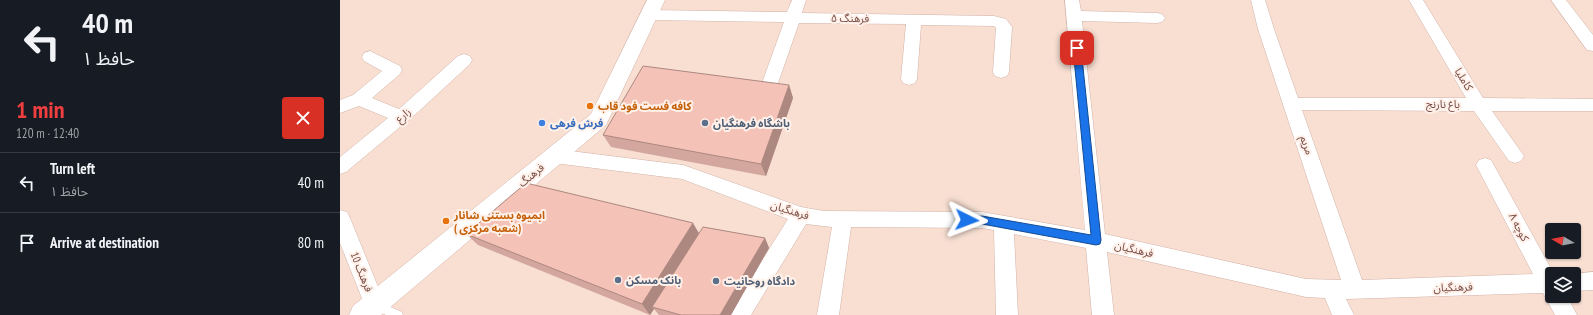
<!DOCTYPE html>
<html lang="en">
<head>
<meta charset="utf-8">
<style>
	body { margin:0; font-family:"PT Sans Narrow","Noto Sans Arabic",sans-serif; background:#20242c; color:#f1f3f6; height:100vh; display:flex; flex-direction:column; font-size:15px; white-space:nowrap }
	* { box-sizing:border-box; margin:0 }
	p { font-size:13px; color:#9ea1a6 }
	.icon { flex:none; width:22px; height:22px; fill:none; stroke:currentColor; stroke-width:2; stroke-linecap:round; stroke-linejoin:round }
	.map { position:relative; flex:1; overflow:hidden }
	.side { display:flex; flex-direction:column; background:#171b24; width:340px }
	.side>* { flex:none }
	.banner { background:#171b24; color:#f1f3f6; overflow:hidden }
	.needle { width:26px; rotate:279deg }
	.buttons { position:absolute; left:1205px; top:223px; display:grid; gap:8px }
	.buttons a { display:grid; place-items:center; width:36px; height:36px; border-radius:4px; background:#171b24; box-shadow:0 1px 3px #0004; font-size:20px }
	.pin { position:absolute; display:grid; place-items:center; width:34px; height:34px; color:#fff; margin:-17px; border-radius:8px; box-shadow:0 2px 6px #0006 }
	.me { position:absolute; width:44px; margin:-22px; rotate:93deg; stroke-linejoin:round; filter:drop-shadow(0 0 3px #0008) }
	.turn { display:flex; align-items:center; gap:14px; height:84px; padding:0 16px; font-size:18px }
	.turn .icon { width:52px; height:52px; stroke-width:2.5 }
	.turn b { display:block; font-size:28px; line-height:34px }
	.round { display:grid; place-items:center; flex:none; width:42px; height:42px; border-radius:4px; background:#20242c }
	.headline { display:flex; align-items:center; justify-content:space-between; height:68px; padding:0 16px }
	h1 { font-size:24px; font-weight:700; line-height:30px; color:#f13e3f }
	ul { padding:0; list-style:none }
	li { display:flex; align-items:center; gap:12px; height:60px; padding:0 16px; border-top:1px solid #363941 }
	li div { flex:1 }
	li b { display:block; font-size:15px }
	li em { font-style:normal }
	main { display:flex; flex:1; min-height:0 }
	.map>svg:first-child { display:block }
</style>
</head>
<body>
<main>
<section class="side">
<div class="banner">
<div class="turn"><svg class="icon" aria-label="left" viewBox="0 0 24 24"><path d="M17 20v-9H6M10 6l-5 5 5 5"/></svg><div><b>40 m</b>حافظ ۱</div></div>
</div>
<div class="headline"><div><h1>1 min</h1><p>120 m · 12:40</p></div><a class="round" style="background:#d93025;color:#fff"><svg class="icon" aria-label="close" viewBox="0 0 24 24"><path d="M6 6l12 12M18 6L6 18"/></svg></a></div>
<ul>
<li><svg class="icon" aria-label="left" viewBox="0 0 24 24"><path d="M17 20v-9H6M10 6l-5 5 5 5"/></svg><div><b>Turn left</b><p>حافظ ۱</p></div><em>40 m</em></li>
<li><svg class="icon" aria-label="arrive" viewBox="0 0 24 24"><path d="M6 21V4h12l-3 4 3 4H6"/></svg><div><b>Arrive at destination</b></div><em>80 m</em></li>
</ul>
</section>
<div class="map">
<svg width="1253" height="315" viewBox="0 0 1253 315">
	<rect width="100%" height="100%" fill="#feece2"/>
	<path fill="#f8dfd2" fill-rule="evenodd" d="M0,0H1253V315H0ZM1212,230H1234V252H1212ZM1212,274H1234V296H1212Z"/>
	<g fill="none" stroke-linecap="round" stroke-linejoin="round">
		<defs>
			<path id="service" d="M37,301L62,312L63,315H46L33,309L32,306L33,303Z"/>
			<g id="minor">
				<path d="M452,0H466L462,13L654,16L666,19L672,27L669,72L667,76L661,78L655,76L653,72L656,28L654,26L581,25L577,79L575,83L569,85L563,83L561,79L566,24L459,23L438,83L436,87L430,89L424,87L422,83L444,22L309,20L304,19L301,15L304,11L309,10L447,12Z"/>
				<path d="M725,0H739L741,11L817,13L822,14L825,18L822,22L817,23L742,21L765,234L966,279L1001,280L918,29L911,0H925L934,29L958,98H1126L1069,0H1083L1143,98L1253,99V111H1152L1184,156L1181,161L1175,163L1169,161L1134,111L962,110L1022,280L1193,274L1136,165L1139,160L1145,158L1151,160L1214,274H1212V296H1227L1237,315H1215L1203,293L1006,299L1014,315H992L985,298L966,297L767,252L774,315H752L746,248L674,234L678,315H656L654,230L642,228L511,227L499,315H477L492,227L466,224L411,315H388L448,219L342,179L214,163L208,161L205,156L208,151L214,149L343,165L461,207L484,211L642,212L745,230Z"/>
				<path d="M1211,0H1226L1253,35V51L1247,50Z"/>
				<path d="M30,51L60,66L62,70L60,74L32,98L59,109L118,56L124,54L130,56L132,60L130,64L78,112L6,172L0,174V157L48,118L19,106L0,113V100L13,95L42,71L24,61L22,57L24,53Z"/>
				<path d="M0,210L7,212L10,218L45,304L41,311L34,314L27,311L0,243Z"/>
				<path d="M1253,272V290L1234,291V274H1231Z"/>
			</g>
			<path id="secondary" d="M307,0H325L266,125L41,315H9L13,306L251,114Z"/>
		</defs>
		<use href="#service" stroke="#d2b3aa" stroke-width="1"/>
		<use href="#minor" stroke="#d2b3aa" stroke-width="1"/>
		<use href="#secondary" stroke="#d5b1a7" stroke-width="1"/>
		<use href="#service" fill="#fff" fill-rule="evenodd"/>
		<use href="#minor" fill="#fff" fill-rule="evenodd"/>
		<use href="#secondary" fill="#fff" fill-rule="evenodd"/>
	</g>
	<g fill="#d3a79d">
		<path d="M449,85L453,98L426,176L271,147L263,135Z"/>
		<path d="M359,233L425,238L429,248L391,315H319L314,309L310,315L138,245L126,234Z"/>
	</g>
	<g fill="#ac8880">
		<path d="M449,85L453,98L426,176L421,164Z"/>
		<path d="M353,223L360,235L312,307L314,309L310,315L302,304Z"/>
		<path d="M425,238L429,248L391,315H380Z"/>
	</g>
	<g fill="#f5c2b7" stroke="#ac8880">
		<path d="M303,66L449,85L421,164L263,135Z"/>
		<path d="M186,183L353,223L302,304L126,234Z"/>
		<path d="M363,227L425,238L380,315H341L312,307Z"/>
	</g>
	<path fill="#1a73e8" stroke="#114b97" d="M737,45L741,48L761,240L760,244L756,245L642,224L624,223L622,220L624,217L642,216L751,235L733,48Z"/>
	<g fill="#e8710a" stroke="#fff1e9" stroke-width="1.5">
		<circle cx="250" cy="106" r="4"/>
		<circle cx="106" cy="221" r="4"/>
	</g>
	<circle fill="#3f7fe0" stroke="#fff1e9" stroke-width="1.5" cx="202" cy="123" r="4"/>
	<g fill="#5c6f8a" stroke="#fff1e9" stroke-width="1.5">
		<circle cx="365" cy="123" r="4"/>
		<circle cx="278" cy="280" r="4"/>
		<circle cx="376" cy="281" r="4"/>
	</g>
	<g text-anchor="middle" stroke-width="4" stroke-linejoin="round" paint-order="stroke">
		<g font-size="11" fill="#774c46" stroke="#fff1e9">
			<text transform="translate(510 18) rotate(1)" y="4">فرهنگ ۵</text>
			<text transform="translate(1124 79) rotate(59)" y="4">کاملیا</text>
			<text x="1103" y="108">باغ نارنج</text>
			<text transform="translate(63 115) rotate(-39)" y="4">زارع</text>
			<text transform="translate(967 145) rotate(71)" y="4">مریم</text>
			<text transform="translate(191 175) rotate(-40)" y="4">فرهنگ</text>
			<text transform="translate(450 210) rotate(17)" y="4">فرهنگیان</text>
			<text transform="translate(1179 227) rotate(62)" y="4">کوچه ۸</text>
			<text transform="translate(794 249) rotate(13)" y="4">فرهنگیان</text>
			<text transform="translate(22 272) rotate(68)" y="4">فرهنگ 10</text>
			<text transform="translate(1113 287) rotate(-2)" y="4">فرهنگیان</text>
		</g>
		<g font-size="11" font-weight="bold" fill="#c56008" stroke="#fff1e9" text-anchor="start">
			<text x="258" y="110">کافه فست فود قاب</text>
			<text x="114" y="219">ابمیوه بستنی شانار<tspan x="114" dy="13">( شعبه مرکزی)</tspan></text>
		</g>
		<g font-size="11" font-weight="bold" fill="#366cbe" stroke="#fff1e9" text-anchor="start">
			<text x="210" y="127">فرش فرهی</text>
		</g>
		<g font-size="11" font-weight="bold" fill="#4e5e75" stroke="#fff1e9" text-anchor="start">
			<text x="373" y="127">باشگاه فرهنگیان</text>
			<text x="286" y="284">بانک مسکن</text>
			<text x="384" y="285">دادگاه روحانیت</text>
		</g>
	</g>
</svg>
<div class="buttons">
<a><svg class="needle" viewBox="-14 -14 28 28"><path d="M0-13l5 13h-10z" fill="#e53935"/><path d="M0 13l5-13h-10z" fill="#9ea1a6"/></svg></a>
<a><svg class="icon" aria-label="layers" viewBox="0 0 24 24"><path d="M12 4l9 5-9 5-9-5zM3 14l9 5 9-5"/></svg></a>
</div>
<div class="pin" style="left:737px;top:48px;background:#d93025"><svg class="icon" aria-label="arrive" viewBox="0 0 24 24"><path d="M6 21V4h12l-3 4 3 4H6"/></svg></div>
<svg class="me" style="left:627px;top:220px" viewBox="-20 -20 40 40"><path d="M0-17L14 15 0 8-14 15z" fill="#1a73e8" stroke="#fff" stroke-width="4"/></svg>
</div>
</main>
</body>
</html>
